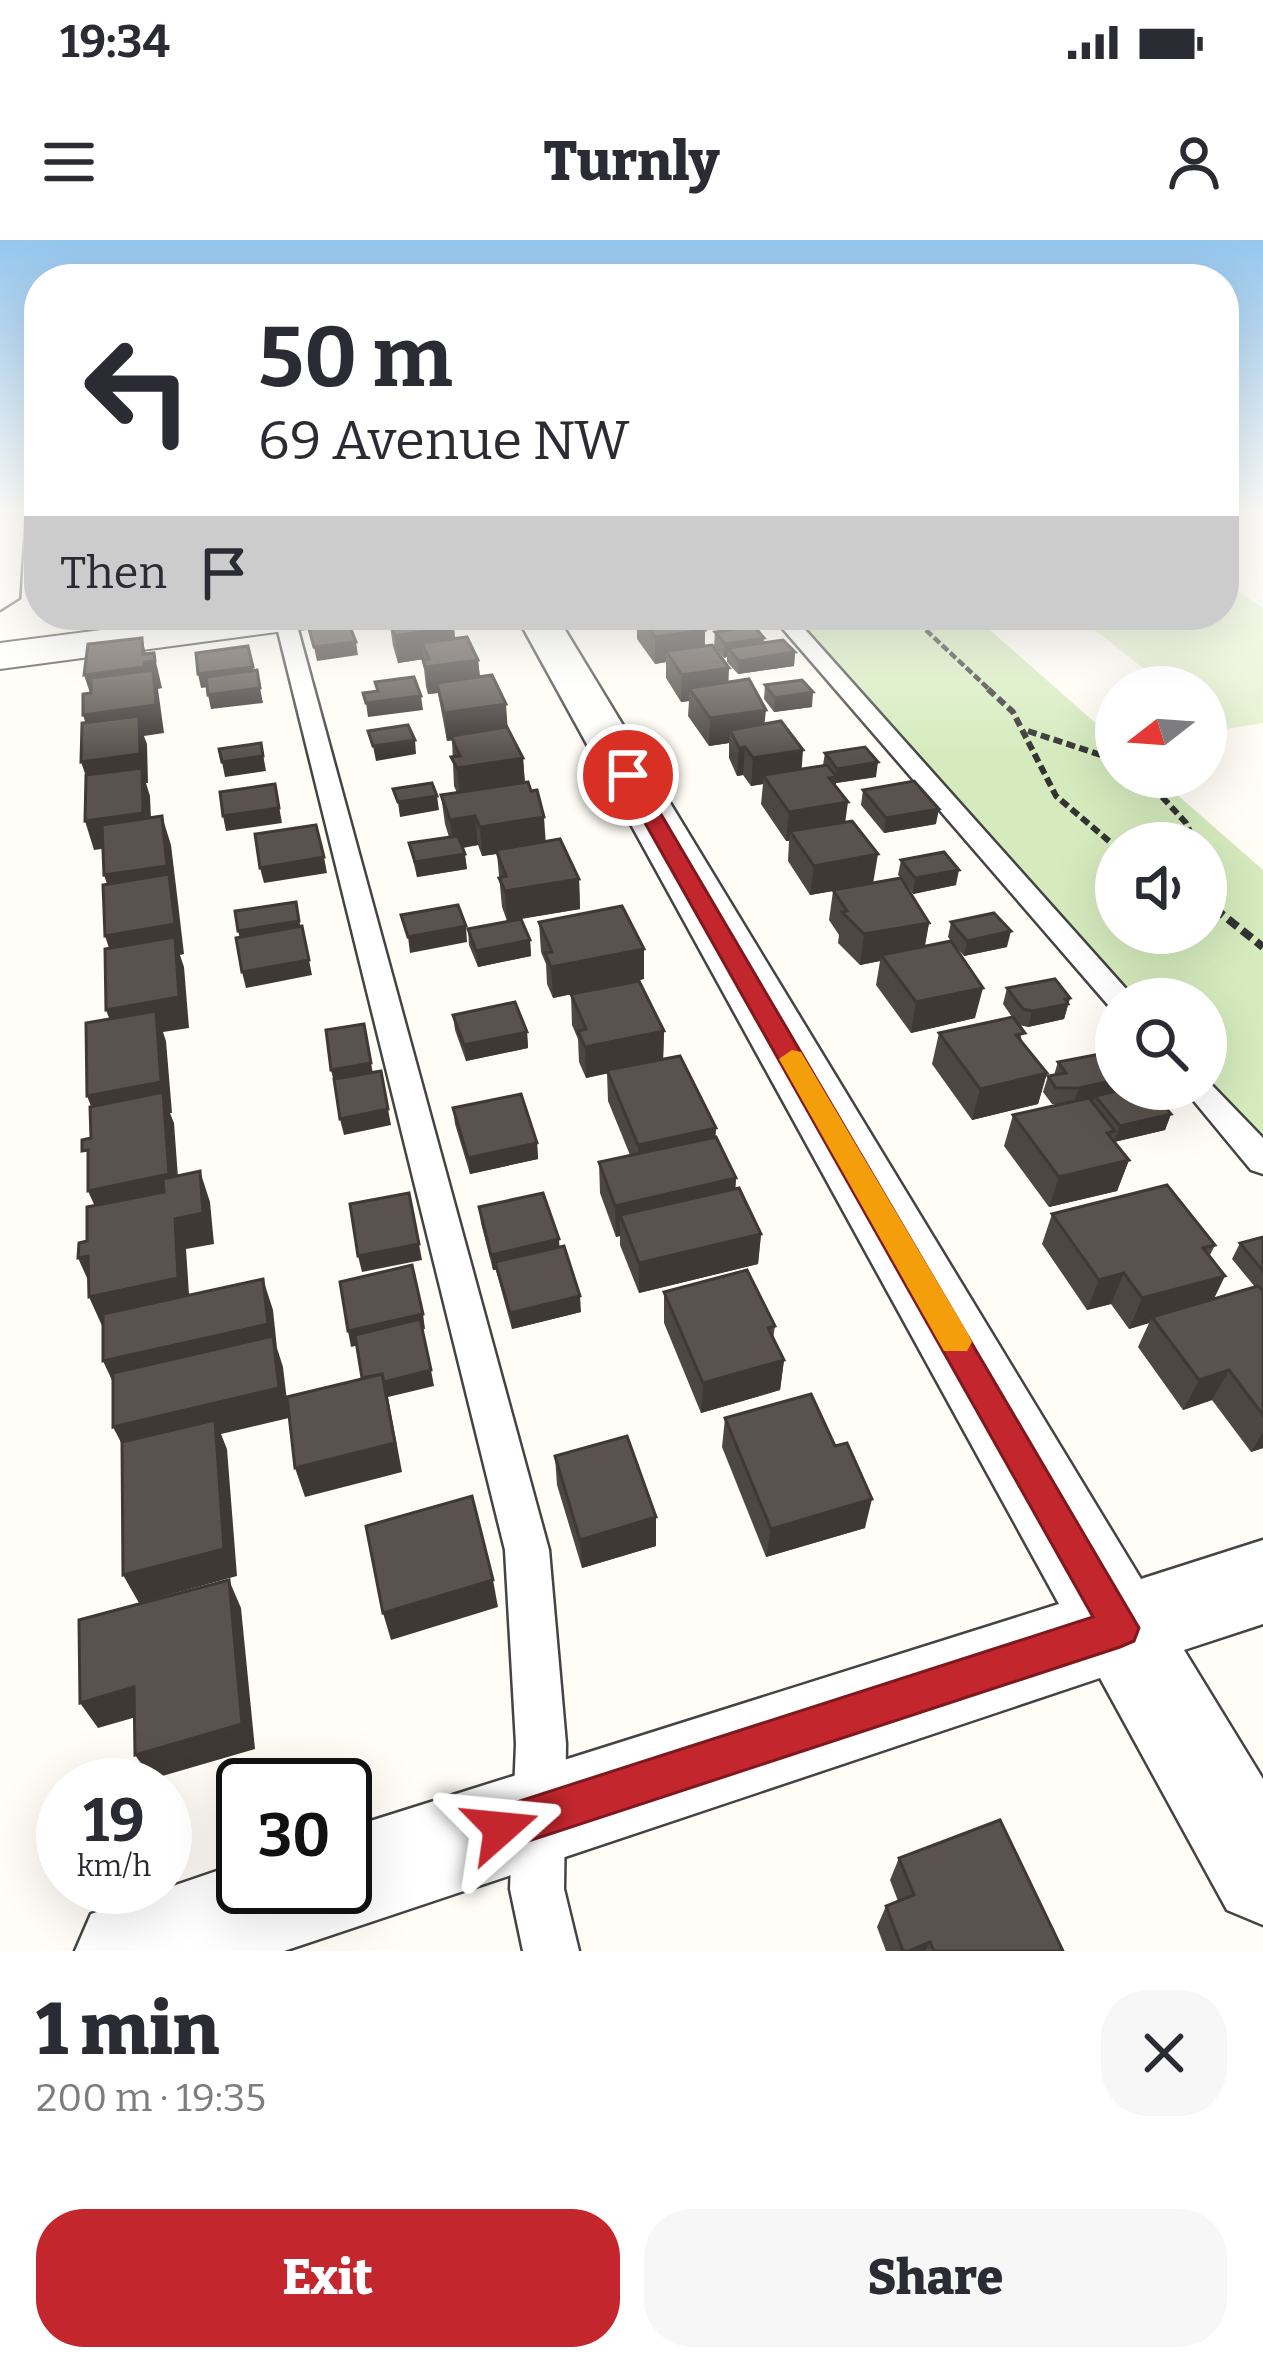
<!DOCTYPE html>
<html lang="en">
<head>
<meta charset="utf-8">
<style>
	body { margin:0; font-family:Bitter,serif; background:#f7f7f7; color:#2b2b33; height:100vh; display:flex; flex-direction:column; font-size:45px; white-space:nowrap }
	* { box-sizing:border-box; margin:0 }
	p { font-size:39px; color:#7c7c81 }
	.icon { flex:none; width:66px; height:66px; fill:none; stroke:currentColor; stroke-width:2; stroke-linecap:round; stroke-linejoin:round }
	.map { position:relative; height:1711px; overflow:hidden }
	.sheet { display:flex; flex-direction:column; background:#fff; flex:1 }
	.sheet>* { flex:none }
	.top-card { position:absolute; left:24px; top:24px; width:1215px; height:366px; border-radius:48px; box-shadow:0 12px 48px #0002; background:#fff; color:#2b2b33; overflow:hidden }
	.needle { width:78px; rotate:253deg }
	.tools { position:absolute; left:1095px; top:426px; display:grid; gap:24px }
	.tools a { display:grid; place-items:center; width:132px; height:132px; border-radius:50%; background:#fff; box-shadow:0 12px 48px #0002; font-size:60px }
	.speed { position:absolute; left:36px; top:1518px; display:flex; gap:24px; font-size:60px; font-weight:700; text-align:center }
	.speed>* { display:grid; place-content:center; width:156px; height:156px; border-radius:50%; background:#fff; box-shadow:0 12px 48px #0002; line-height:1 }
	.speed small { font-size:30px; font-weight:400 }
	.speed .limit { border:6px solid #111; border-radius:18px; background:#fff; color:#111 }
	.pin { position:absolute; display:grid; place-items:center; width:102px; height:102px; color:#fff; margin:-51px; border:6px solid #fff; border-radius:50%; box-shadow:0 3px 12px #0007 }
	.me { position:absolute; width:132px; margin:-66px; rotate:72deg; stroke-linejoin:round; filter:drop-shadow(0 0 9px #0008) }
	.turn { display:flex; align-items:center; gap:42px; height:252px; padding:0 36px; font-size:54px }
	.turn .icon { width:156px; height:156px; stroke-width:2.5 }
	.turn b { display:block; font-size:84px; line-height:102px }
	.then { display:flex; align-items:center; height:114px; padding:0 36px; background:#0003; gap:24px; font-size:45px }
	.round { display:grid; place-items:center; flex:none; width:126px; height:126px; border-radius:48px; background:#f7f7f7 }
	.summary { display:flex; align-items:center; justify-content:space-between; height:204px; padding:0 36px }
	h1 { font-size:72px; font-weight:800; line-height:90px }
	.primary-button { display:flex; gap:24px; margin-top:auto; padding:24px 36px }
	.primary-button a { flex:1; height:138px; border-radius:48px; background:#c4262e; color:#fff; font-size:48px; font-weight:800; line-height:138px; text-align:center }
	.primary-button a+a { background:#f7f7f7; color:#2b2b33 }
	.status { display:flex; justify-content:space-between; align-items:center; height:84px; padding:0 60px; background:#fff; direction:ltr }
	.status svg { height:33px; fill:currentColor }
	header { display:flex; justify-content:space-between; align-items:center; height:156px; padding:0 36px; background:#fff; font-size:54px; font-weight:800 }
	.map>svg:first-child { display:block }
</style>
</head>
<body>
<div class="status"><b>19:34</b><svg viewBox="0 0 49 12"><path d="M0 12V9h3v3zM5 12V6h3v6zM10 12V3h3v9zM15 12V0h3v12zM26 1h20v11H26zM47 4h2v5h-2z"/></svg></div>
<header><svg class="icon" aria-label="menu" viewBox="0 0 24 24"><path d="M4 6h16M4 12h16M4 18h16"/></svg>Turnly<svg class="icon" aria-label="person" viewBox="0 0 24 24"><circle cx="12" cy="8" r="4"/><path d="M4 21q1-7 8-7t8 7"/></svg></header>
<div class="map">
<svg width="1263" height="1711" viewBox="0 0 1263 1711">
	<rect width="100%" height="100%" fill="#fffdf5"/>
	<path fill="#d5ebbd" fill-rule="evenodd" d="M793,375H973L1116,501V537H1157L1263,630V899L1206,835V759H1137ZM1116,603H1206V693H1116Z"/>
	<path fill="#e6f2cf" d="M1224,342L1263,368V483L1221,490L1206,478V447H1167L1076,375H1224Z"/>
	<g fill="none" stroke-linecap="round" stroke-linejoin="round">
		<defs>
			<g id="service">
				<path d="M274,375H294L549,1310L566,1504L564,1649L579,1711H523L510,1649L516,1504L505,1310Z"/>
				<path d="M771,375H792L1135,759H1116V768L1109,766Z"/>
				<path d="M1206,839L1263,898V934L1251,930L1184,849H1206Z"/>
			</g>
			<g id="minor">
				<path d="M0,275H24L19,358L0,370Z"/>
				<path d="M516,375H556L1141,1339L1263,1300V1384L1184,1410L1263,1539V1685L1227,1670L1100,1438L284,1711H75L91,1674L243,1622V1647H345V1589L1059,1364Z"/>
			</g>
			<path id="tertiary" d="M218,375H335L329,384L314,387L0,429V403Z"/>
		</defs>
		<use href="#service" stroke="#444" stroke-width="5"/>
		<use href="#minor" stroke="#444" stroke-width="5"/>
		<use href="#tertiary" stroke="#444" stroke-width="4"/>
		<path stroke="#333" stroke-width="4.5" stroke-dasharray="8 3" stroke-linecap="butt" d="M910,375L992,452"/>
		<g stroke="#333" stroke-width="6" stroke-dasharray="9 4.5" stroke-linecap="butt">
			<path d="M988,449L1013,472L1056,556L1116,607"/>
			<path d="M1028,491L1116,520"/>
			<path d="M1144,537L1186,583L1195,603"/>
			<path d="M1206,634V648"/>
			<path d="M1206,661L1218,671"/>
		</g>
		<path stroke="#333" stroke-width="8" stroke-dasharray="12 6" stroke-linecap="butt" d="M1214,668L1263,707"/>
		<use href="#service" fill="#fff" fill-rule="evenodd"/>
		<use href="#minor" fill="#fff" fill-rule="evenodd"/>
		<use href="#tertiary" fill="#fff" fill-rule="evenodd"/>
	</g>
	<g fill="#4d4742">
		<path d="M400,375L453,376L455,398L478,420L480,437L523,518L525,543L545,602L579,639L580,669L521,679L530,700L531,716L478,727L469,705L468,689L507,681L502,667L497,614L482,616L478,605L463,608L467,629L417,637L409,603L449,597L445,584L441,555L457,553L454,546L452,500L447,501L438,453L428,454L426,447L423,420L424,419L398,423L393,406L389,379L400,378Z"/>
		<path d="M630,375H735L734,378L701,383L705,390V406L728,442L801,529L823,525L825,513L876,537L836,543V547L845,582L873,643L901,638L898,635L901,620L956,645L913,654L904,642L929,683L925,706L951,701L948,697L951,682L1007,707L964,716L953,704L975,778L911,793L876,745L880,721L860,725L838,703L839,695L829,680L833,651L810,655L788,621L789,601H786L761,564L763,544L751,546L743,535L737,536L729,518V503L709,506L688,476L689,461L681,462L666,438V422L655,424L637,399V384Z"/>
		<path d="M715,392L764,402L795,412L794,426L738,434L727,422V417L724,418L714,406Z"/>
		<path d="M765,445L812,467L774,472L764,459Z"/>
		<path d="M863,550L936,584L884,593L861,565Z"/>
		<path d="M539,682L644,739L553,758L547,744L546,724L541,712Z"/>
		<path d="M1007,748L1070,758L1064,779L1028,787L1019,785L1022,802L1047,833L1038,864L972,880L932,824L939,793L1012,777L1003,764Z"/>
		<path d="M571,754L664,791L663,819L716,888L715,897L736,938L735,949L761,994L758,1024L639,1053L620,1005V996L616,997L600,953L599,922L630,915L608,861L607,833L586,838L579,822L578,799L572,785Z"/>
		<path d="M453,775L527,792L528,808L466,821L455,790Z"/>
		<path d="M1058,822L1171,874L1165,890L1114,902L1129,920L1117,951L1049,967L1004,906L1013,875L1061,864H1052L1043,852L1048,836L1054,835Z"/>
		<path d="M453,868L537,903L538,919L470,934L455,884Z"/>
		<path d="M479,967L560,1007L581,1072L512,1089L496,1030H493L481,983Z"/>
		<path d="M1052,974L1215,1005L1209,1017L1213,1059L1255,1047L1232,1019L1240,1003L1263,997V1208L1251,1212L1212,1160L1183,1170L1138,1107L1149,1083L1129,1089L1111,1064L1087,1070L1042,1004Z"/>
		<path d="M664,1052L775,1086L773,1099L784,1120L780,1150L701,1173L664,1083Z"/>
		<path d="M725,1178L835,1206L865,1288L766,1317L722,1207Z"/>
		<path d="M555,1216L656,1306L582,1328L557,1245Z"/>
		<path d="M899,1618L1063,1711H886L877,1687L886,1666L898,1661L890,1640Z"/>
	</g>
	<g fill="#3f3936">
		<path d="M100,375H142L102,380Z"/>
		<path d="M698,375H735L734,378L698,383Z"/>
		<path d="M453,376L455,402L422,403L424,419L398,423L395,396Z"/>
		<path d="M705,390L704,417L666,411V422L655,424V397Z"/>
		<path d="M142,398L148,422L154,413L162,448L158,449L164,493L144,496L147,504L148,543H146L150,556L152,602L94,610L85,581L91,551L81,522L92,503L83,475L93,462L84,435Z"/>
		<path d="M764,398L763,412L728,408L727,417L724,418L725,404Z"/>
		<path d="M356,402L358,415L317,421L314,407Z"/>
		<path d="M795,412L794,426L738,434L739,421Z"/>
		<path d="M478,420L481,447L437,443L438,453L428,454L425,427Z"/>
		<path d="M253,427L256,441L201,448L198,434Z"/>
		<path d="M729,428L728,455L689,448V461L681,462L682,435Z"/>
		<path d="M260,448L263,463L211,469L208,455Z"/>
		<path d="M813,452L812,467L774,472L775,458Z"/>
		<path d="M421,456L423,470L368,477L366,463Z"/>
		<path d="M506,464L508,492L447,501L444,473Z"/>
		<path d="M766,470L763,497L730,490L729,503L709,506L710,478Z"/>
		<path d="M415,500L416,514L376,521L373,506Z"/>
		<path d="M261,503L266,531L225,537L222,522Z"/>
		<path d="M745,507L743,535L737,536L739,508Z"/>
		<path d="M803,510L801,538L763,535V544L751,546L753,518Z"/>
		<path d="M523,518L525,546L460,557L457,528Z"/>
		<path d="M878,522L876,537L836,543L834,564L848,562L844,591H790L789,601H786L789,572L829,538L836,537L837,529Z"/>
		<path d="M275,544L282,583L226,591L223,576Z"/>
		<path d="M437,556L439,570L400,577L398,562Z"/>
		<path d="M939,569L936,584L884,593L886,578Z"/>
		<path d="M162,576L171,605L178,663L184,714L180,715L184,727L189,788L163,792L166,801L172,873H170L174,883L180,965L102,982L88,951L99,887L87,856L118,801L106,770L115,726L105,696L114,665L104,635Z"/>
		<path d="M475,576L478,605L453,609L450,580Z"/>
		<path d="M544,577L546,606L482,616L480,587Z"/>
		<path d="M465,614L467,629L417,637L415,622Z"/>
		<path d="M878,614L873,644L810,655L814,626Z"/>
		<path d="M324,617L327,633L264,643L260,628Z"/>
		<path d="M959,630L956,645L913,654L915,638Z"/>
		<path d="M579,639L580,669L507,681L505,651Z"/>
		<path d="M296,662L302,696L242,706L238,691Z"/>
		<path d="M929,683L923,713L881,715L880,721L860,725L864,694Z"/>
		<path d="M466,686L467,702L410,713L408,697Z"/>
		<path d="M1011,691L1007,707L964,716L967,701Z"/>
		<path d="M530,700L531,716L478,727L476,711Z"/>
		<path d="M644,709V739L553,758L551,727Z"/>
		<path d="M309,720L312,735L246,748L242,732Z"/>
		<path d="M983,748L975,778L911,793L916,762Z"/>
		<path d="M1070,758L1064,779L1028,787L1032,771Z"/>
		<path d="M664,791L663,822L586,838L585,807Z"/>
		<path d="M527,792L528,808L466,821L464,805Z"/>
		<path d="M371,823L374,839L335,846L331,830Z"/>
		<path d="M1047,833L1038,864L972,880L980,849Z"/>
		<path d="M1116,840V849H1126L1095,856L1094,860L1073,864L1079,848Z"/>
		<path d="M388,869L391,885L344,895L340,879Z"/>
		<path d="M1171,874L1165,890L1114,902L1120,886Z"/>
		<path d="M716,888L714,919L638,936V905Z"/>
		<path d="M537,903L538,919L470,934L468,918Z"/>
		<path d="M1129,920L1117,951L1049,967L1059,937Z"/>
		<path d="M200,931L210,962L214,1004L186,1009L190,1069L103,1088L89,1057L175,979Z"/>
		<path d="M736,938L734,969L620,975V996L616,997L615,966Z"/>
		<path d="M761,994L758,1024L639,1053V1023Z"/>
		<path d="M559,999L560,1015L495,1022L496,1030H493L491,1015Z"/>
		<path d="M419,1004L422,1020L362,1032L358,1016Z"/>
		<path d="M88,1016L92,1049L78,1018Z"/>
		<path d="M1124,1033L1111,1064L1087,1070L1099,1040Z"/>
		<path d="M1225,1036L1210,1067L1152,1077L1149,1083L1129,1089L1142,1058Z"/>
		<path d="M263,1039L273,1070L277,1108L283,1127L289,1178L221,1194L227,1209L237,1336L139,1363L123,1335L128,1216L113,1187L117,1151L103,1121Z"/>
		<path d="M580,1056L581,1072L512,1089L510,1073Z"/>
		<path d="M423,1074L425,1089L351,1107L348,1091Z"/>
		<path d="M784,1120L780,1150L701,1173L703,1143Z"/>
		<path d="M431,1130L434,1146L388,1157L402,1232L305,1257L295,1228L364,1147Z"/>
		<path d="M1229,1130L1212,1160L1183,1170L1199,1140Z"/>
		<path d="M1263,1192V1208L1251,1212Z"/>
		<path d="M872,1259L865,1288L766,1317L771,1289Z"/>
		<path d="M656,1277V1306L582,1328L580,1300Z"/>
		<path d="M229,1340L241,1368L255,1509L152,1539L135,1515Z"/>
		<path d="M493,1340L498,1367L391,1400L383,1373Z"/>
		<path d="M134,1447L150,1473L98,1488L80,1463Z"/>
		<path d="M930,1702L925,1711H909Z"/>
	</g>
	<g fill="#5a524d" stroke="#3f3936" stroke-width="3">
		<path d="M401,375H452L447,377L452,387L395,396L389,379L402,378Z"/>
		<path d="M638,375H696L705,390L655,397Z"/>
		<path d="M349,384L356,402L314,407L309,389Z"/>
		<path d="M754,386L764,398L725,404L715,392Z"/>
		<path d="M467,397L478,420L425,427L423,420L429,419L422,403Z"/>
		<path d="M142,398L143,414L154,413L155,421L144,422V427L84,435L88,404Z"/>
		<path d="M783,400L795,412L739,421L728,408Z"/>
		<path d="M712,405L729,428L682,435L666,411Z"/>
		<path d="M248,406L253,427L198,434L196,413Z"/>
		<path d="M153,430L156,465L83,475V454L91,453V438Z"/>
		<path d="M257,430L260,448L208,455L206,437Z"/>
		<path d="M492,435L506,464L444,473L437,443Z"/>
		<path d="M414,437L421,456L366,463L363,453L378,451L375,442Z"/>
		<path d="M749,439L766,470L710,478L689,448Z"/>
		<path d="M802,440L813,452L775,458L765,445Z"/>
		<path d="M139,476L140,514L81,522L82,483Z"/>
		<path d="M781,481L803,510L753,518L745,507L739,508L730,490Z"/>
		<path d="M408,485L415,500L373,506L368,491Z"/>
		<path d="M507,487L523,518L457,528L451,517L460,516L451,496Z"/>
		<path d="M261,503L263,516L222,522L219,509Z"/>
		<path d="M865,507L878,522L837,529L825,513Z"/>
		<path d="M827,525L837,537L829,538L848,562L789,572L763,535Z"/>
		<path d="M142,528L143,573L85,581L86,535Z"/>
		<path d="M914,541L939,569L886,578L863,550Z"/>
		<path d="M528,542L531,551L537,550L544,577L480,587L475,576L450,580L441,555Z"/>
		<path d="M432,543L437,556L398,562L393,549Z"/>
		<path d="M275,544L279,568L223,576L220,552Z"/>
		<path d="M162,576L167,626L104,635L102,585Z"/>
		<path d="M852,581L878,614L814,626L790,591Z"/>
		<path d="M316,585L324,617L260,628L255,594Z"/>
		<path d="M458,596L465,614L415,622L409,603Z"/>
		<path d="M560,599L579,639L505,651L499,638L506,636L496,610Z"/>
		<path d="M944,612L959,630L915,638L901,620Z"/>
		<path d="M169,634L175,684L105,696L103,645Z"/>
		<path d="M901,638L929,683L864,694L842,672L847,671L833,650Z"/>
		<path d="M296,662L299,681L238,691L235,671Z"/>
		<path d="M458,665L466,686L408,697L401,675Z"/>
		<path d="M622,666L644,709L551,727L545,713L552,712L539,682Z"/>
		<path d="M994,673L1011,691L967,701L951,682Z"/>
		<path d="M521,679L530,700L476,711L468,689Z"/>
		<path d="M302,686L309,720L242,732L236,698Z"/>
		<path d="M175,697L179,757L106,770L105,709Z"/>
		<path d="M951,701L983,748L916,762L881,715Z"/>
		<path d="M1055,739L1070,758L1065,759L1068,764L1032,771L1023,769L1007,748Z"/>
		<path d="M639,741L664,791L585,807L578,791L586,789L571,754Z"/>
		<path d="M515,762L527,792L464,805L453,775Z"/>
		<path d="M156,771L161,842L87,856L86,783Z"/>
		<path d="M1013,777L1025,793L1016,795L1047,833L980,849L939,793Z"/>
		<path d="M364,784L371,823L331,830L326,790Z"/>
		<path d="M1111,812L1116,818V840L1079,848H1056L1048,836L1066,833L1058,822Z"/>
		<path d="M680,816L716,888L638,905L607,830Z"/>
		<path d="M381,831L388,869L340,879L334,839Z"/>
		<path d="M1125,849H1150L1171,874L1120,886L1095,856Z"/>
		<path d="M163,852L169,934L88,951V910L82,911V900L91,898L90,867Z"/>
		<path d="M521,854L537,903L468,918L453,868Z"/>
		<path d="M1089,858L1115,891L1107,893L1129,920L1059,937L1013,875Z"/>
		<path d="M716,897L736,938L615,966L599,922Z"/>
		<path d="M200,931L203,973L175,979L178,1038L89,1057L88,1016L78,1018L79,1003L87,1001V967L164,952L163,939Z"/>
		<path d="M1167,945L1215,1005L1203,1008L1225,1036L1142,1058L1124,1033L1099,1040L1052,974Z"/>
		<path d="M739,948L761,994L639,1023L620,975Z"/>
		<path d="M409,953L419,1004L358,1016L350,964Z"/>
		<path d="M543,953L559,999L491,1015L479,967Z"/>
		<path d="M1263,997V1031L1240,1003Z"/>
		<path d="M564,1006L580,1056L510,1073L495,1022Z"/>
		<path d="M412,1025L423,1074L348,1091L340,1042Z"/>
		<path d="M747,1030L775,1086L768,1088L784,1120L703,1143L664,1052Z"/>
		<path d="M263,1039L268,1084L103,1121V1074Z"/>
		<path d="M1258,1046L1263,1051V1175L1229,1130L1199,1140L1152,1077Z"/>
		<path d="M420,1079L431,1130L384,1142L382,1134L362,1138L355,1095Z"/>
		<path d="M273,1096L279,1148L113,1187V1133Z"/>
		<path d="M382,1134L395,1203L295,1228L287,1157Z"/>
		<path d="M811,1154L835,1206L847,1203L872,1259L771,1289L725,1178Z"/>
		<path d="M215,1180L224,1309L123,1335L122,1202Z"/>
		<path d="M627,1196L656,1277L580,1300L555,1216Z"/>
		<path d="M472,1256L493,1340L383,1373L366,1286Z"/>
		<path d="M229,1340L242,1484L135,1515L134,1447L80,1463L79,1380Z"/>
		<path d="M1000,1580L1063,1711H934L930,1702L909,1711H903L886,1666L914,1655L899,1618Z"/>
	</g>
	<linearGradient id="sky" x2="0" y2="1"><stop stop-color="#95c6ee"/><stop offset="0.53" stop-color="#fffefa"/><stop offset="1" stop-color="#fffefa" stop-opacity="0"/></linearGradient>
	<rect width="1263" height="515" fill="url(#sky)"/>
	<path fill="#c4262e" stroke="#7f191e" stroke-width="3" d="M621,531L638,535L1139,1388L1134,1401L1120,1407L501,1610L486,1604L480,1588L486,1573L501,1567L1093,1377L618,535Z"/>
	<path fill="#f59e0b" d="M792,810L801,812L967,1092L972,1102L967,1111H944L779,819Z"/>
</svg>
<div class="tools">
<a><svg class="needle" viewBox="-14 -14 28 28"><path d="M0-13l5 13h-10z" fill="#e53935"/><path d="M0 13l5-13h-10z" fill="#7c7c81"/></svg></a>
<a><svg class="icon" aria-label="sound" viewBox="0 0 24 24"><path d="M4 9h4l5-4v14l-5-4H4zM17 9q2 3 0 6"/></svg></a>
<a><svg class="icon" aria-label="search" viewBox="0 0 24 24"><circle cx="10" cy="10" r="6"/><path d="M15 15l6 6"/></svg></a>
</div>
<div class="speed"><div>19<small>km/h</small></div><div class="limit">30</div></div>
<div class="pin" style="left:628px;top:535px;background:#d93025"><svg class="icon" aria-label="arrive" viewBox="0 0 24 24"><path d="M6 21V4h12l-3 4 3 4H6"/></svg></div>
<svg class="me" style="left:501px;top:1588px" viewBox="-20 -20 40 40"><path d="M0-17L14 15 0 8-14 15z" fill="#c4262e" stroke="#fff" stroke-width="4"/></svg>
<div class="top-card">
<div class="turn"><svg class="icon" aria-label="left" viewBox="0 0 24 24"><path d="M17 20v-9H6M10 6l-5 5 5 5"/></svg><div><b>50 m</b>69 Avenue NW</div></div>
<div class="then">Then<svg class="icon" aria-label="arrive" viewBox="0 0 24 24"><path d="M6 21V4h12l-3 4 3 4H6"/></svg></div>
</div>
</div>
<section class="sheet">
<div class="summary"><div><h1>1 min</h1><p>200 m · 19:35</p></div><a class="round"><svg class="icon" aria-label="close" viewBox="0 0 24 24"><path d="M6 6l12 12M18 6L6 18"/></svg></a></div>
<div class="primary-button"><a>Exit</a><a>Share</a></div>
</section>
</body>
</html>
